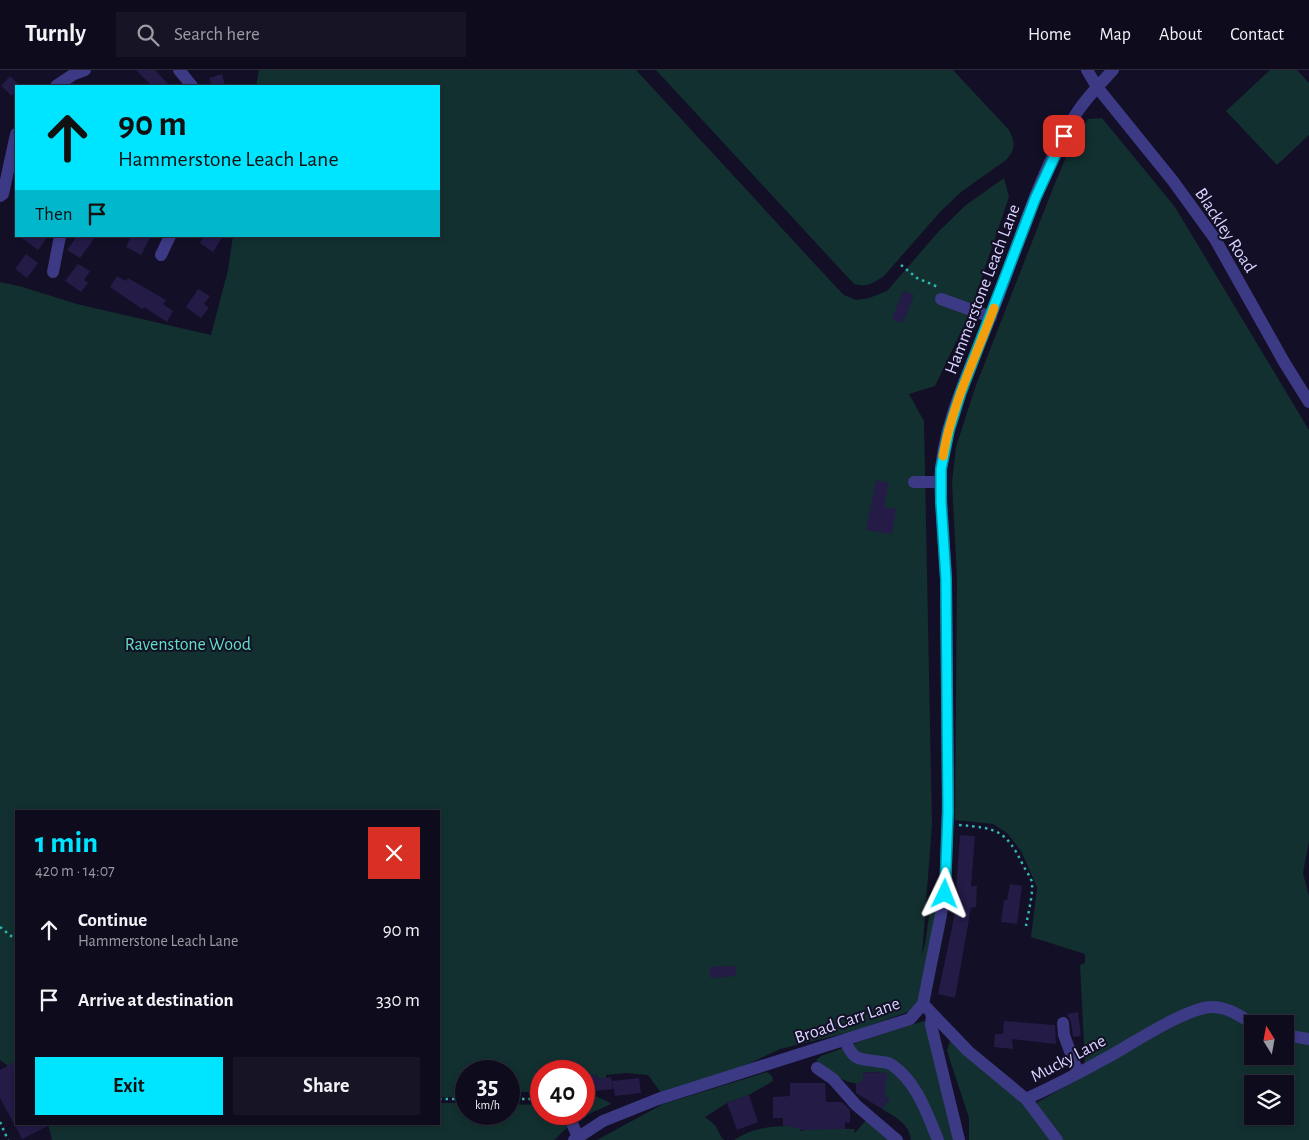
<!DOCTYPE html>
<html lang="en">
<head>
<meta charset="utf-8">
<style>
	body { margin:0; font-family:"Alegreya Sans",sans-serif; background:#171425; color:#f1f3f6; height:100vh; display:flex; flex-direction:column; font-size:19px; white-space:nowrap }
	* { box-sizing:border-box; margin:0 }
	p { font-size:16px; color:#9b9ba3 }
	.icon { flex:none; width:28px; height:28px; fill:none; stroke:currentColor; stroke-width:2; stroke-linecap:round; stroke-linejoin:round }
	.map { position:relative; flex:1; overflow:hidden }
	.details { position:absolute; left:15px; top:740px; width:425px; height:315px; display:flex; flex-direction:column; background:#0e0b1c; border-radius:0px; box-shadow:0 2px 8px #0003,0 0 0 1px #2e2b3b }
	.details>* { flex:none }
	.hud { position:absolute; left:15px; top:15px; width:425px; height:152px; border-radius:0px; box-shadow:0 2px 8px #0003,0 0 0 1px #2e2b3b; background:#00e5ff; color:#111; overflow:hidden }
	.needle { width:32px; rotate:349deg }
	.fabs { position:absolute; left:1244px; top:945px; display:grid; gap:10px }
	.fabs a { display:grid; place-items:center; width:50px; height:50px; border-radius:0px; background:#0e0b1c; box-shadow:0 2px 8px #0003,0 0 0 1px #2e2b3b; font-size:25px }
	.speed { position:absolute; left:455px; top:990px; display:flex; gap:10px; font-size:25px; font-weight:700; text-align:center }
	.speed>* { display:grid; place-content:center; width:65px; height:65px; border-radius:50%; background:#0e0b1c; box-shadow:0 2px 8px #0003,0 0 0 1px #2e2b3b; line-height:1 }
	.speed small { font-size:12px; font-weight:400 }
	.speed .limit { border:8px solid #d22; background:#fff; color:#111 }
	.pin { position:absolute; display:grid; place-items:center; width:42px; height:42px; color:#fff; margin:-21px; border-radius:10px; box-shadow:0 2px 8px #0006 }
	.me { position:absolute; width:55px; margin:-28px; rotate:2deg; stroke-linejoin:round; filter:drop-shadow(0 0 4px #0008) }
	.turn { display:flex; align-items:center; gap:18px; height:105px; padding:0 20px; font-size:22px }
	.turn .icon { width:65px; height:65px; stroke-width:2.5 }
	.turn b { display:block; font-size:35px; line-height:42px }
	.then { display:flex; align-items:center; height:48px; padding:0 20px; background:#0003; gap:10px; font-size:19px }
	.round { display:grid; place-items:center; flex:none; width:52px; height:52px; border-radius:0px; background:#171425 }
	.head { display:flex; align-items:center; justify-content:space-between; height:85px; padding:0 20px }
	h1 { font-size:30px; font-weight:700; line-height:38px; color:#00e5ff }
	.button { display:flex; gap:10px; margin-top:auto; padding:10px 20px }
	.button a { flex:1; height:58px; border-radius:0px; background:#00e5ff; color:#111; font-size:20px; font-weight:700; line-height:58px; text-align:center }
	.button a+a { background:#171425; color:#f1f3f6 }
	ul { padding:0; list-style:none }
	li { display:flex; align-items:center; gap:15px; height:70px; padding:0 20px }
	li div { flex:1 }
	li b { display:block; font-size:19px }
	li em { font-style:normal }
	header { display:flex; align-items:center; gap:30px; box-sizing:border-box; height:70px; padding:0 25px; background:#0e0b1c; border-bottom:1px solid #2e2b3b }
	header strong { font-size:24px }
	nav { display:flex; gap:28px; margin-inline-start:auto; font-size:18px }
	.search { width:350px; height:45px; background:#171425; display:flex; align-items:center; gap:12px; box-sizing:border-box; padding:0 18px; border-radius:0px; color:#9b9ba3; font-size:19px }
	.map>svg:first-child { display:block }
</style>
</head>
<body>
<header>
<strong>Turnly</strong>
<div class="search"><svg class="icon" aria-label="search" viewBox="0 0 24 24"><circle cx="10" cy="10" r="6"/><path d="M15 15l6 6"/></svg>Search here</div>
<nav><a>Home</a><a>Map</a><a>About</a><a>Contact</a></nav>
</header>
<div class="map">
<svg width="1309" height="1070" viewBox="0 0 1309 1070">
	<rect width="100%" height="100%" fill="#130f26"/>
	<g fill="#12302f" fill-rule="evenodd">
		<path d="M259,0H636L837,218L844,225L856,230L869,228L887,221L939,161L966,135L1004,108L1009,127L969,245L935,316L909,324L924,351L932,755L922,885C929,866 928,821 942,810L947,846L940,881L929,923L916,939L855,961L780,979L740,998L661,1023L648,1005L626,1003L606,1005V1008L598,1009L597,1005L584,1007V1001H541V1022H509V1001H466V1027H439V741H16V1002L0,990V212L19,216L77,234L211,265L228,200L233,166H439V16H256Z"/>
		<path d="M656,0H953L1009,60C1015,72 1016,80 1006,90L961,122L940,142L884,206C873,213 867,218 854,214Z"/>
		<path d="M1270,0H1297L1309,13V65L1277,95L1226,41Z"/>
		<path d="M1102,48L1175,137L1309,360V771L1303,803L1309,826V966L1285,962V954H1259L1222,934L1085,994L1080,895L1085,893V884L1031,867L1037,817L1021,781L1007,763L993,754L955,750L957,509L952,412L956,377L975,318L1055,113L1067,85L1088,49Z"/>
		<path d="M1216,940L1252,957V986H1285V969L1309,973V1070H1061L1036,1033L1199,942ZM1252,1014H1285V1046H1252Z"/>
		<path d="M924,951L928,953L934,989L953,1070H911C909,1053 895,1047 882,1039L889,1029L877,1024L886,1003L863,1002V1014C848,1015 825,1002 816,990L821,986L872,967Z"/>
		<path d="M950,971L1027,1036L1053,1070H969V1048L949,987L947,980Z"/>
		<path d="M767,1002L772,1006L773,1011L749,1025L727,1033L705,1047L715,1055L722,1068L724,1070H597L663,1034Z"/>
		<path d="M595,1026L607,1031L611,1034L576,1050L570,1044H584V1027Z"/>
		<path d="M439,1033H466V1044H509V1034L541,1035V1044H561L567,1058L554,1070H52L48,1054H439Z"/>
		<path d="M866,1050L889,1070H734C751,1059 769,1056 789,1056C794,1056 794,1058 799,1058L800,1061L811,1059H854L855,1063Z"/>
	</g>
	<g fill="#241b47">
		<path d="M136,0H155L170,16H152Z"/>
		<path d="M222,4L225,15L212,16L209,8Z"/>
		<path d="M10,6L21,16H16V21L12,26L1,16Z"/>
		<path d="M19,166H48L38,180Z"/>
		<path d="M77,166H96L80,188L67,180Z"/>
		<path d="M131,166H151L141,185L126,177Z"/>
		<path d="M204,166H223L213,182L200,173Z"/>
		<path d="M26,184L38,193L27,208L15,199Z"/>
		<path d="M78,194L90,201L84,210L88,213L81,222L65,211Z"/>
		<path d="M117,206L126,211L128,208L166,230L163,234L173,241L167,252L144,237L142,239L110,217Z"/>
		<path d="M198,219L210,226L204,234L209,238L201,248L186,237Z"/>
		<path d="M903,221L914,225L903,253L892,249Z"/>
		<path d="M876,410L889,413L884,437L896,439L892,464L866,460Z"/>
		<path d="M960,765L975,766L971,816H977L976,837L971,838L955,928L938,924L954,848Z"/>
		<path d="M1010,814L1022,816L1017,854L1001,852L1004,830H1007Z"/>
		<path d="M728,896H735L736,906L710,908V897Z"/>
		<path d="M1078,942L1081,966L1073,967L1071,952L1067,944Z"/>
		<path d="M1004,951L1055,955L1056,974L1012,969L1013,979L994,977L995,964H1003Z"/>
		<path d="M16,991V1054H52L22,1069L0,1028V1000Z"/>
		<path d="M863,1002L887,1003L885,1027L890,1028L882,1039L856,1023V1014L863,1010Z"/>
		<path d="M597,1005L598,1009L611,1007L613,1019L595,1021V1026L584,1027V1007Z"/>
		<path d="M639,1008L641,1023L615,1026L612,1011Z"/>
		<path d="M790,1013H825L826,1032H842L850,1040V1053L845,1052V1059L799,1060V1058H792V1056H783V1048H773V1027L790,1026Z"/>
		<path d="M749,1025L758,1052L737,1060L727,1033Z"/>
	</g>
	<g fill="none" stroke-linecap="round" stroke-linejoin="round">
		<g stroke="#2fb8b0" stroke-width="2.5" stroke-dasharray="2.5 4" stroke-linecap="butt">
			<path d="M901,195L917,208L938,217"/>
			<path d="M959,755C997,758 1006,760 1023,795C1026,801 1031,807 1032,813C1033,826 1028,843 1026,856"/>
			<path d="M0,857L16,870"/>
			<path d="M439,1029H466"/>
			<path d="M509,1029H541"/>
			<path d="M0,1052L8,1070"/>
		</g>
		<g stroke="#3d3a85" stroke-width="12">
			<path d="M179,0L192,16"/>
			<path d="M1087,0L1097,17L1173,111L1215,169L1284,292L1309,332"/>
			<path d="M56,16L74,4L85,0"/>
			<path d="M0,126L3,124L16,64"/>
			<path d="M161,185L170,166"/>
			<path d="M53,202L60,166"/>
			<path d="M941,229L991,247"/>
			<path d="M914,412H940"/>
			<path d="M923,934L968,981L1026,1029C1054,1016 1081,1002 1108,987C1132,974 1186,938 1211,937C1226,936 1240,946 1253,954"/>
			<path d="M932,944L931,955L959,1070"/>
			<path d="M1063,953L1064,965L1078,1003"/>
			<path d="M1285,965L1309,969"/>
			<path d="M845,970C854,993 860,988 881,992C885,992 889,993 892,995C917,1012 927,1044 938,1070"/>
			<path d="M817,998L833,1009L856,1035L897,1070"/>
			<path d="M1026,1029L1057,1070"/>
			<path d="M568,1044L578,1067"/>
			<path d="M574,1070L603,1051L658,1029L910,949L923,934L945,824L948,730L946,509L940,412C942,351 974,292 995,235C1019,173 1040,100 1076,44C1086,28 1100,14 1113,0"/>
		</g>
	</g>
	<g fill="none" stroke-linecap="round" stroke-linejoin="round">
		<defs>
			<path id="route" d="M945,824L948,742L946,509L941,432V399L949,360L961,322L1035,129L1064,66"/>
		</defs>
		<use href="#route" stroke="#0095a6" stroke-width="12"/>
		<use href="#route" stroke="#00e5ff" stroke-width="9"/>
		<path stroke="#f59e0b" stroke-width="9" d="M943,386C952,334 976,287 994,238"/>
	</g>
	<g text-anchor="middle" stroke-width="4" stroke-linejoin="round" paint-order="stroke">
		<g font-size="18" fill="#d9d4ff" stroke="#130f26">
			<text transform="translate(1226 160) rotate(57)" y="6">Blackley Road</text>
			<text transform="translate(982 219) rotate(-69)" y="6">Hammerstone Leach Lane</text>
			<text transform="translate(847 950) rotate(-19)" y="6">Broad Carr Lane</text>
			<text transform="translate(1068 988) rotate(-28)" y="6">Mucky Lane</text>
		</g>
		<g font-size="18" fill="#5fe0c0" stroke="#130f26">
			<text x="188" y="580">Ravenstone Wood</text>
		</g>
	</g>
</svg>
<div class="fabs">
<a><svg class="needle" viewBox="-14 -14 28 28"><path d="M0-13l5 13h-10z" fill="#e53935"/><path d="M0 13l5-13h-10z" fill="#9b9ba3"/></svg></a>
<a><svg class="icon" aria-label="layers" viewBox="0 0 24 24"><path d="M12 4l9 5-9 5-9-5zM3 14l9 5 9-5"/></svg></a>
</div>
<div class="speed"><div>35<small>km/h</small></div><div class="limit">40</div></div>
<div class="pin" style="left:1064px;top:66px;background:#d93025"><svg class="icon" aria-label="arrive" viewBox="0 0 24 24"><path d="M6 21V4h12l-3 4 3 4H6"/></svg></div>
<svg class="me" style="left:945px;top:824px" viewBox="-20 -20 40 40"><path d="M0-17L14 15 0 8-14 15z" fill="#00e5ff" stroke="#fff" stroke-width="4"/></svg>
<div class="hud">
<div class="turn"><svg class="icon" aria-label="ahead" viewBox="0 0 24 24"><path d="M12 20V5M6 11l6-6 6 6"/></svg><div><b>90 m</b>Hammerstone Leach Lane</div></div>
<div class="then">Then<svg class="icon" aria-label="arrive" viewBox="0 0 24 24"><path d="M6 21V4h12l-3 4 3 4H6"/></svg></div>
</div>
<section class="details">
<div class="head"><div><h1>1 min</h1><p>420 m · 14:07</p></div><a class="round" style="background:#d93025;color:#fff"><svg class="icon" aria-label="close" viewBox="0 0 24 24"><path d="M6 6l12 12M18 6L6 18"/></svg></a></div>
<ul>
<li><svg class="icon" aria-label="ahead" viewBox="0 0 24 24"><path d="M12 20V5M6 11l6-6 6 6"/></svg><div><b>Continue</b><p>Hammerstone Leach Lane</p></div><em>90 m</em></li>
<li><svg class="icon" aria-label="arrive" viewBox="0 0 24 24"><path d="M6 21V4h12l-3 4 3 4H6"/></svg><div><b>Arrive at destination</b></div><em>330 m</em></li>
</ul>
<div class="button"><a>Exit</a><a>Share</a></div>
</section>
</div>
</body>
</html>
